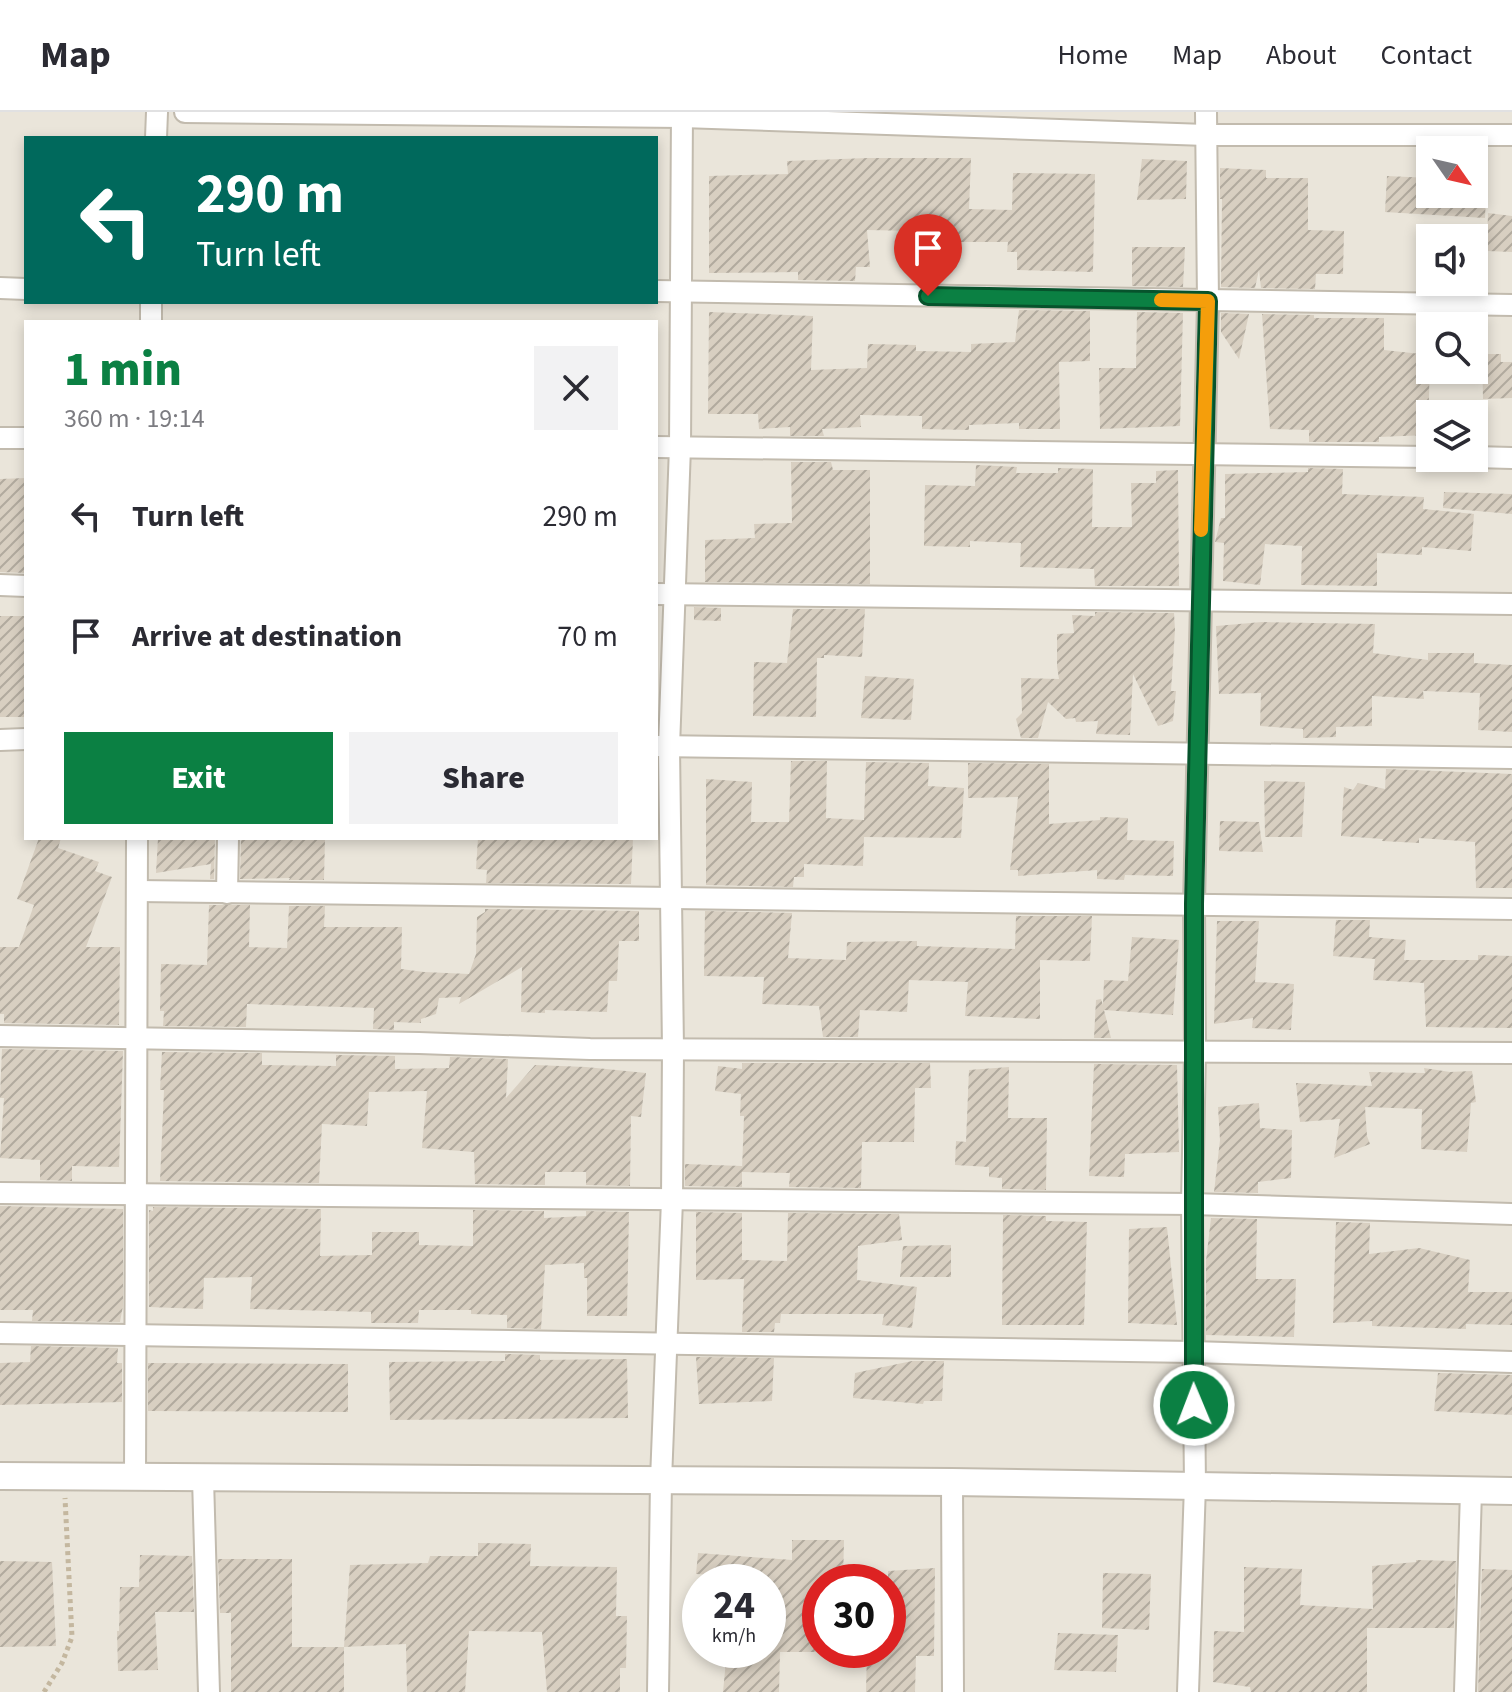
<!DOCTYPE html>
<html lang="en">
<head>
<meta charset="utf-8">
<style>
	body { margin:0; font-family:"Source Sans 3",sans-serif; background:#f2f2f3; color:#2b2b33; height:100vh; display:flex; flex-direction:column; font-size:30px; white-space:nowrap }
	* { box-sizing:border-box; margin:0 }
	p { font-size:26px; color:#7c7c81 }
	.icon { flex:none; width:44px; height:44px; fill:none; stroke:currentColor; stroke-width:2; stroke-linecap:round; stroke-linejoin:round }
	.map { position:relative; flex:1; overflow:hidden }
	.side { position:absolute; left:24px; top:208px; width:634px; height:520px; display:flex; flex-direction:column; background:#fff; border-radius:0px; box-shadow:0 4px 12px #0003 }
	.side>* { flex:none }
	.top-card { position:absolute; left:24px; top:24px; width:634px; height:168px; border-radius:0px; box-shadow:0 4px 12px #0003; background:#00695c; color:#fff; overflow:hidden }
	.needle { width:52px; rotate:124deg }
	.fabs { position:absolute; left:1416px; top:24px; display:grid; gap:16px }
	.fabs a { display:grid; place-items:center; width:72px; height:72px; border-radius:0px; background:#fff; box-shadow:0 4px 12px #0003; font-size:40px }
	.speed { position:absolute; left:682px; top:1452px; display:flex; gap:16px; font-size:40px; font-weight:700; text-align:center }
	.speed>* { display:grid; place-content:center; width:104px; height:104px; border-radius:50%; background:#fff; box-shadow:0 4px 12px #0003; line-height:1 }
	.speed small { font-size:20px; font-weight:400 }
	.speed .limit { border:12px solid #d22; background:#fff; color:#111 }
	.pin { position:absolute; display:grid; place-items:center; width:68px; height:68px; color:#fff; margin:-82px -34px; border-radius:50% 50% 50% 0; rotate:-45deg; box-shadow:0 0 8px #0007 }
	.pin .icon { rotate:45deg }
	.me { position:absolute; width:88px; margin:-44px; rotate:359deg; stroke-linejoin:round; filter:drop-shadow(0 0 6px #0008) }
	.turn { display:flex; align-items:center; gap:28px; height:168px; padding:0 40px; font-size:36px }
	.turn .icon { width:104px; height:104px; stroke-width:2.5 }
	.turn b { display:block; font-size:56px; line-height:68px }
	.round { display:grid; place-items:center; flex:none; width:84px; height:84px; border-radius:0px; background:#f2f2f3 }
	.head { display:flex; align-items:center; justify-content:space-between; height:136px; padding:0 40px }
	h1 { font-size:48px; font-weight:800; line-height:60px; color:#0b8043 }
	.primary-button { display:flex; gap:16px; margin-top:auto; padding:16px 40px }
	.primary-button a { flex:1; height:92px; border-radius:0px; background:#0b8043; color:#fff; font-size:32px; font-weight:800; line-height:92px; text-align:center }
	.primary-button a+a { background:#f2f2f3; color:#2b2b33 }
	ul { padding:0; list-style:none }
	li { display:flex; align-items:center; gap:24px; height:120px; padding:0 40px }
	li div { flex:1 }
	li b { display:block; font-size:30px }
	li em { font-style:normal }
	header { display:flex; align-items:center; gap:48px; box-sizing:border-box; height:112px; padding:0 40px; background:#fff; border-bottom:2px solid #e1e1e2 }
	header strong { font-size:38px }
	nav { display:flex; gap:44px; margin-inline-start:auto; font-size:28px }
	.map>svg:first-child { display:block }
</style>
</head>
<body>
<header>
<strong>Map</strong>
<nav><a>Home</a><a>Map</a><a>About</a><a>Contact</a></nav>
</header>
<div class="map">
<svg width="1512" height="1580" viewBox="0 0 1512 1580">
	<defs>
		<pattern id="building-hatch" width="6" height="6" patternUnits="userSpaceOnUse" patternTransform="scale(2)"><rect width="6" height="6" fill="#d8cfc1"/><path d="M-1 1l2-2M0 6l6-6M5 7l2-2" fill="none" stroke="#b1aa9e"/></pattern>
	</defs>
	<rect width="100%" height="100%" fill="#f6f3ec"/>
	<path fill="#eae5da" fill-rule="evenodd" d="M0,0H1512V1580H0ZM26,26H656V190H26ZM1430,38H1474V82H1430ZM1430,126H1474V170H1430ZM26,210H656V726H26ZM1430,214H1474V258H1430ZM1430,302H1474V346H1430ZM700,1470H768V1538H700ZM820,1470H888V1538H820Z"/>
	<g fill="url(#building-hatch)">
		<path d="M868,46H971L969,97L1012,98L1013,61L1095,62L1093,160L1017,158V140H1007L1008,130H915L914,119L867,118L870,155H856L855,169L798,168V160L709,161V64L788,62L787,49Z"/>
		<path d="M1142,47L1187,49L1186,87L1137,88Z"/>
		<path d="M1220,56L1266,58V66H1308V118L1344,119L1343,162H1316L1315,177L1261,176L1259,158L1255,176L1221,175L1222,87H1220Z"/>
		<path d="M1387,64L1430,66V82H1486L1485,106L1385,100Z"/>
		<path d="M1488,101L1512,104V140L1487,139Z"/>
		<path d="M1132,135H1185L1183,175L1132,174Z"/>
		<path d="M1019,198L1090,199V249L1059,250L1060,317H1019V311L969,313V318L922,317V304L860,303L861,315L822,317L824,324H790V315L759,317L758,302H708L709,200L813,204L811,258L867,256L868,232L916,233V239L971,240V232L1015,230Z"/>
		<path d="M1137,200L1183,201L1180,314L1100,317L1099,256H1136Z"/>
		<path d="M1221,201L1249,202L1239,247L1221,220Z"/>
		<path d="M1262,202L1314,203V206H1384V238L1430,243L1428,323L1379,325V330H1309V318L1270,317Z"/>
		<path d="M1482,242H1501V250H1512V286L1483,287Z"/>
		<path d="M791,350H831L833,358H870V472L705,470V428L755,426L754,412L792,411Z"/>
		<path d="M976,353L1017,355L1016,361H1058V356L1093,357L1092,415H1132L1131,371H1156V359L1178,358L1179,474H1095L1094,457L1020,455L1021,431L970,429V435L924,434L925,373L975,374Z"/>
		<path d="M1308,356L1343,357L1342,382L1424,385L1423,397L1474,402L1471,439L1422,435V443L1377,441V474L1301,473L1302,434L1265,432L1260,473L1223,469L1224,431L1215,430L1221,406H1225V362L1308,360Z"/>
		<path d="M26,366V461L0,460V367Z"/>
		<path d="M1444,380L1512,382V402L1443,396Z"/>
		<path d="M694,495L721,496V509L694,508Z"/>
		<path d="M793,497H865L862,545L824,543V546H817L816,605L753,604L754,550L787,551Z"/>
		<path d="M1095,500L1174,501L1175,518L1171,579H1176L1173,609L1158,614L1133,562L1130,623L1096,622L1098,609L1076,610L1075,606L1066,607L1048,590L1038,626H1021L1016,607L1022,601L1021,566L1059,567L1057,554V522L1074,521L1072,503L1095,504Z"/>
		<rect x="0" y="504" width="26" height="101"/>
		<path d="M1262,510L1375,512L1373,541L1428,548V541H1474V551L1512,553V620L1478,618L1480,581L1423,579L1424,587L1372,584V614L1336,615V625L1303,626V617L1260,614L1261,581L1219,582L1216,514Z"/>
		<path d="M865,564L914,567L911,608L861,606Z"/>
		<path d="M791,649H827L826,706L864,708L866,650L929,651L928,674L964,676L961,726L864,725L863,754L804,752V765H794L793,775L706,773V667L752,670L751,710H789Z"/>
		<path d="M968,651L1049,652V712L1100,708V705L1128,706L1127,728L1174,729L1173,764L1125,763L1124,768L1097,767V758L1018,764V758H1010L1018,685L968,686Z"/>
		<path d="M1386,657L1512,662V776H1476L1475,730L1419,726V731L1382,729L1383,727L1341,724L1344,675L1353,678L1358,671L1385,677Z"/>
		<path d="M1264,669L1305,670L1302,725H1265Z"/>
		<path d="M1220,709L1259,710L1263,740L1219,739Z"/>
		<path d="M39,726H61L58,736L99,750L95,759L112,765L86,835H120L119,913L4,911V902H0V835H19L34,793L17,787Z"/>
		<path d="M158,726H215L214,767H210L211,752L156,761Z"/>
		<path d="M241,726H325L324,768H289L290,766L240,767Z"/>
		<path d="M478,726H633L631,772L486,771L487,758L476,757Z"/>
		<path d="M209,793H250L249,835L287,836L289,794H325L324,815H402L401,857L424,860L469,862L476,842L477,805L485,800V797L639,799V829H619L617,869H609L607,900L545,898V901L521,900L522,855L459,892L461,885L439,886L436,902L421,907V911L394,910V918L373,917L374,896L247,892L246,915L163,914L164,899H160L161,852L207,853Z"/>
		<path d="M705,799L792,801L788,846L846,848L847,830L917,829V834L1015,837L1016,804H1092L1090,849L1040,848V907L965,904L968,870L909,868L907,900L860,898L858,925H823L819,894L762,892L764,865L704,864Z"/>
		<path d="M1336,808H1370L1369,825L1406,828L1404,848H1478V843L1512,844V916L1426,915L1424,871L1373,868L1375,847L1333,844Z"/>
		<path d="M1217,809H1259L1255,870L1294,872L1291,918L1252,916L1253,906L1214,912Z"/>
		<path d="M1132,825L1179,828L1173,903L1104,898L1111,926H1094L1096,888L1101,887L1103,893L1104,868L1128,869Z"/>
		<path d="M2,937L123,939L119,1055L72,1054V1069L40,1068V1048L0,1046L4,986H0Z"/>
		<path d="M162,940L262,941V953L336,954V943L395,944V957L449,956L450,945L508,947L506,986L535,953L586,955L646,961L641,1005L631,1004L630,1074L586,1073V1060H545V1073L475,1072L474,1040L422,1036L427,979L369,980L367,1014L322,1012L319,1071L160,1069L164,978H160Z"/>
		<path d="M742,951H930L931,976H915L914,1030H862L861,1076L789,1075L790,1061L742,1060V1075L685,1074V1052L742,1054V1058L744,1004H740L741,982L715,979L718,954L742,957Z"/>
		<path d="M1094,952L1177,953L1179,1040L1125,1042L1124,1065L1089,1064Z"/>
		<path d="M1009,955L1008,1006H1047L1046,1078L1002,1077V1066L989,1065V1055L955,1053L956,1029L966,1030L969,958Z"/>
		<path d="M1424,956L1450,960L1472,959L1476,990L1471,991L1467,1040L1421,1037L1422,997L1365,995L1367,1024L1370,1032L1334,1046L1340,1007L1300,1010L1296,971L1372,974L1369,960L1425,961Z"/>
		<path d="M1259,991L1260,1016L1292,1018L1291,1066L1258,1070V1081L1214,1080L1220,1028L1218,995Z"/>
		<path d="M0,1094L123,1097V1194L120,1210L32,1209L33,1198H0Z"/>
		<path d="M153,1095L321,1097L320,1144L372,1143V1120H419V1133L473,1134V1098L544,1099V1106L586,1104V1099L629,1100L627,1204H587V1166H584V1151L545,1153L541,1217L507,1216V1203L471,1202V1198H419L418,1211H371V1200L250,1197L252,1165L204,1166L203,1197L149,1195V1098L153,1099Z"/>
		<path d="M696,1100L742,1101V1148L787,1149L788,1101L899,1102L902,1128L858,1134L857,1168L917,1175L912,1216L882,1213L884,1202H781L780,1211H775L774,1220H742L744,1167L696,1168Z"/>
		<path d="M1003,1103L1046,1104V1109L1087,1110L1084,1213H1002Z"/>
		<path d="M1211,1106L1257,1107L1256,1167H1296L1294,1225L1206,1223V1149Z"/>
		<path d="M1336,1110L1370,1111L1369,1142L1419,1136L1470,1148L1468,1180H1512V1213L1466,1212V1217L1372,1214V1209L1333,1211Z"/>
		<path d="M1167,1115L1177,1213L1128,1211L1129,1117Z"/>
		<path d="M951,1133V1165H900L903,1134Z"/>
		<path d="M31,1234L118,1236L117,1251H122V1290L0,1293V1251L30,1250Z"/>
		<path d="M505,1242L540,1243V1248L627,1247L628,1306L390,1308L389,1250L505,1249Z"/>
		<path d="M696,1245L774,1246L772,1289L699,1292Z"/>
		<path d="M912,1249H944L942,1289H924L923,1292L853,1286L855,1261Z"/>
		<path d="M148,1251L348,1252V1300L148,1299Z"/>
		<path d="M1438,1261L1512,1263V1303L1434,1299Z"/>
		<path d="M792,1428H844L843,1470H820V1540H780L779,1580H723L727,1538H768V1470H715L716,1463L696,1462L698,1441L792,1448Z"/>
		<path d="M478,1431L531,1432L530,1454L617,1455L616,1504H627L626,1556H620V1580H547L542,1520L469,1519L465,1580H407L406,1532L344,1535L350,1453L428,1451L430,1444H478Z"/>
		<path d="M140,1443L192,1444L194,1500H155L158,1558L118,1559L117,1519H119L120,1475H139Z"/>
		<path d="M218,1447H292V1535H344V1580H231V1501H220Z"/>
		<path d="M1416,1448L1456,1449L1454,1516H1367V1580H1251L1250,1575L1213,1570L1214,1519L1244,1520V1455L1302,1457L1300,1493L1373,1497L1372,1454L1416,1450Z"/>
		<path d="M0,1449L52,1450L56,1534L0,1535Z"/>
		<path d="M935,1456L934,1544H916L915,1580H866L867,1538H888V1459Z"/>
		<path d="M1482,1457L1512,1458V1580H1478Z"/>
		<path d="M1103,1461L1151,1462L1149,1518L1102,1516Z"/>
		<path d="M1058,1521L1118,1523L1116,1560L1054,1558Z"/>
	</g>
	<g fill="none" stroke-linecap="round" stroke-linejoin="round">
		<defs>
			<g id="minor">
				<path d="M185,0L682,5L1206,23H1512"/>
				<path d="M156,26L157,0"/>
				<path d="M0,176L26,177"/>
				<path d="M656,179L1512,193"/>
				<path d="M151,210V190"/>
				<path d="M0,326H26"/>
				<path d="M656,335L1430,345"/>
				<path d="M1474,345L1512,346"/>
				<path d="M0,473L26,474"/>
				<path d="M656,482L1512,492"/>
				<path d="M0,628L26,627"/>
				<path d="M656,634L1512,646"/>
				<path d="M138,779L1512,797"/>
				<path d="M227,781L228,726"/>
				<path d="M0,924L419,931L590,937L1512,941"/>
				<path d="M0,1081L1192,1092L1512,1102"/>
				<path d="M0,1221L1193,1240L1512,1250"/>
				<path d="M135,1366L137,726"/>
				<path d="M203,1366L209,1580"/>
				<path d="M952,1370L953,1580"/>
				<path d="M658,1580L661,1368L672,1088L673,937L669,635L680,335L682,0"/>
				<path d="M1188,1580L1195,1373L1192,1092L1195,939L1194,792L1208,189L1206,0"/>
				<path d="M1465,1580L1471,1379"/>
			</g>
			<path id="tertiary" d="M0,1364L952,1370L1512,1379"/>
		</defs>
		<use href="#minor" stroke="#c2bbae" stroke-width="24"/>
		<use href="#tertiary" stroke="#c2bbae" stroke-width="30"/>
		<path stroke="#c4b79f" stroke-width="5" stroke-dasharray="4 4" stroke-linecap="butt" d="M44,1580L62,1551L72,1525L65,1386"/>
		<use href="#minor" stroke="#fff" stroke-width="20"/>
		<use href="#tertiary" stroke="#fff" stroke-width="26"/>
	</g>
	<g fill="none" stroke-linecap="round" stroke-linejoin="round">
		<defs>
			<path id="route" d="M928,184L1208,189L1194,792V1293"/>
		</defs>
		<use href="#route" stroke="#07532c" stroke-width="20"/>
		<use href="#route" stroke="#0b8043" stroke-width="14"/>
		<path stroke="#f59e0b" stroke-width="14" d="M1161,188L1208,189L1201,418"/>
	</g>
</svg>
<div class="fabs">
<a><svg class="needle" viewBox="-14 -14 28 28"><path d="M0-13l5 13h-10z" fill="#e53935"/><path d="M0 13l5-13h-10z" fill="#7c7c81"/></svg></a>
<a><svg class="icon" aria-label="sound" viewBox="0 0 24 24"><path d="M4 9h4l5-4v14l-5-4H4zM17 9q2 3 0 6"/></svg></a>
<a><svg class="icon" aria-label="search" viewBox="0 0 24 24"><circle cx="10" cy="10" r="6"/><path d="M15 15l6 6"/></svg></a>
<a><svg class="icon" aria-label="layers" viewBox="0 0 24 24"><path d="M12 4l9 5-9 5-9-5zM3 14l9 5 9-5"/></svg></a>
</div>
<div class="speed"><div>24<small>km/h</small></div><div class="limit">30</div></div>
<div class="pin" style="left:928px;top:184px;background:#d93025"><svg class="icon" aria-label="arrive" viewBox="0 0 24 24"><path d="M6 21V4h12l-3 4 3 4H6"/></svg></div>
<svg class="me" style="left:1194px;top:1293px" viewBox="-20 -20 40 40"><circle r="17" fill="#0b8043" stroke="#fff" stroke-width="3"/><path d="M0-11L8 9 0 5-8 9z" fill="#fff"/></svg>
<div class="top-card">
<div class="turn"><svg class="icon" aria-label="left" viewBox="0 0 24 24"><path d="M17 20v-9H6M10 6l-5 5 5 5"/></svg><div><b>290 m</b>Turn left</div></div>
</div>
<section class="side">
<div class="head"><div><h1>1 min</h1><p>360 m · 19:14</p></div><a class="round"><svg class="icon" aria-label="close" viewBox="0 0 24 24"><path d="M6 6l12 12M18 6L6 18"/></svg></a></div>
<ul>
<li><svg class="icon" aria-label="left" viewBox="0 0 24 24"><path d="M17 20v-9H6M10 6l-5 5 5 5"/></svg><div><b>Turn left</b></div><em>290 m</em></li>
<li><svg class="icon" aria-label="arrive" viewBox="0 0 24 24"><path d="M6 21V4h12l-3 4 3 4H6"/></svg><div><b>Arrive at destination</b></div><em>70 m</em></li>
</ul>
<div class="primary-button"><a>Exit</a><a>Share</a></div>
</section>
</div>
</body>
</html>
